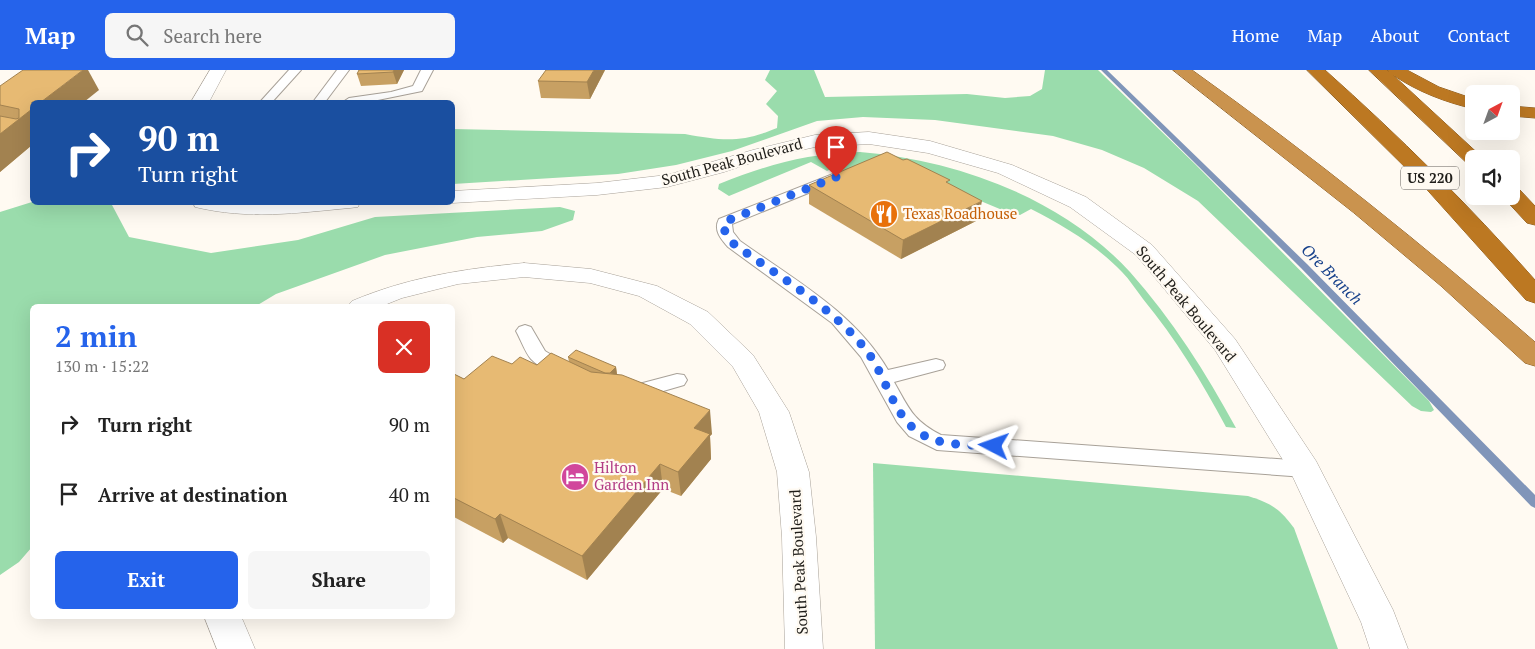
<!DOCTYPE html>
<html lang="en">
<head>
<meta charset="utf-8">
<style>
	body { margin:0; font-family:"PT Serif",serif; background:#f6f6f6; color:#222; height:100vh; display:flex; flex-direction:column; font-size:19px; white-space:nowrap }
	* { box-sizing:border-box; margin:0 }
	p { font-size:16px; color:#767676 }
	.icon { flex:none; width:28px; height:28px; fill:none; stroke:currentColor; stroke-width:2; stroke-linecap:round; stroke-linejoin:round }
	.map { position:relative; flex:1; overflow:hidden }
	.details { position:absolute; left:30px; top:234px; width:425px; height:315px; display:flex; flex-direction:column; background:#fff; border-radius:8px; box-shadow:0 5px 20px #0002 }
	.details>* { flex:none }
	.guide { position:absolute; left:30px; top:30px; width:425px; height:105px; border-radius:8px; box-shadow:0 5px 20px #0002; background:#1a4fa0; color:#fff; overflow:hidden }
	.needle { width:32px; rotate:41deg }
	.controls { position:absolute; left:1465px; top:15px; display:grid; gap:10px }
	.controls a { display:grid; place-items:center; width:55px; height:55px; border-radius:8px; background:#fff; box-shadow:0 5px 20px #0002; font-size:25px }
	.pin { position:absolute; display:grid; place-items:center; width:42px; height:42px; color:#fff; margin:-51px -21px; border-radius:50% 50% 50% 0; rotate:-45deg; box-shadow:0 0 5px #0007 }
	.pin .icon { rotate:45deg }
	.me { position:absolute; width:55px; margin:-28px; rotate:274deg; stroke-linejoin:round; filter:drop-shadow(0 0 4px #0008) }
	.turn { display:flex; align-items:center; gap:18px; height:105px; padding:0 25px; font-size:22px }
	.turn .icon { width:65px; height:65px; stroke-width:2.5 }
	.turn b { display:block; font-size:35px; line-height:42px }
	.round { display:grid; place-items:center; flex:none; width:52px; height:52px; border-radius:8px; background:#f6f6f6 }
	.overview { display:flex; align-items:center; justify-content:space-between; height:85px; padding:0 25px }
	h1 { font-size:30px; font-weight:800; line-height:38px; color:#2563eb }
	.action { display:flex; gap:10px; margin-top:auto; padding:10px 25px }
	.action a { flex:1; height:58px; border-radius:8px; background:#2563eb; color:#fff; font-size:20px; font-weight:800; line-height:58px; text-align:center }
	.action a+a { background:#f6f6f6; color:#222 }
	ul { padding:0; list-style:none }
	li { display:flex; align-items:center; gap:15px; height:70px; padding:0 25px }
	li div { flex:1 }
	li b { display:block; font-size:19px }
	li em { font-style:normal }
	header { display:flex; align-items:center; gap:30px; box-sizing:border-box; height:70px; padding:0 25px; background:#2563eb; color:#fff }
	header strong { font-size:24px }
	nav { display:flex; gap:28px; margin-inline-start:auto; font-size:18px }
	.search { width:350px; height:45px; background:#f6f6f6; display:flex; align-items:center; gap:12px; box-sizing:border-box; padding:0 18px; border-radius:8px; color:#767676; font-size:19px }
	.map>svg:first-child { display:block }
</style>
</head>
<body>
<header>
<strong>Map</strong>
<div class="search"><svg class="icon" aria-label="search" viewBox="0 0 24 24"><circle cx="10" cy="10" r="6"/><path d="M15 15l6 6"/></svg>Search here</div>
<nav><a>Home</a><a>Map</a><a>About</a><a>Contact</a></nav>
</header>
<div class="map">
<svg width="1535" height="579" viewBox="0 0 1535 579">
	<rect width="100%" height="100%" fill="#fffaf2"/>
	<g fill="#9adcac">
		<path d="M770,0H814L825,27L967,24L1005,28L1030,26L1042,19L1045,0H1098L1195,94L1429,331L1434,340L1431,342L1421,341L1412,336L1198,131L1144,98L1102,80L1053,66L935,50L863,47L817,51L732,81L676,95L618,104L453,114V59L685,64C723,71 741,73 777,58L778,46L766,34L777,21L765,10Z"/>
		<path d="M860,82C957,90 1062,128 1130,202C1172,249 1206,303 1236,358L1226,357C1202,312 1176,269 1143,229C1136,220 1130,210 1122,202C1096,175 1064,156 1031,139L1020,145L1007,142L959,122L846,108L831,99L827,101L811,92L729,126L718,119L719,114C770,94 804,84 860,82Z"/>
		<path d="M32,132L104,133L112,135L129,167L211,183L298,170L375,147L560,137L575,141L573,150L542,161L477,167L385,185L276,224L256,236H32V477L19,492L0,505V142Z"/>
		<path d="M873,393L1248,426C1271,433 1280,439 1294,458L1338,579H875Z"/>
	</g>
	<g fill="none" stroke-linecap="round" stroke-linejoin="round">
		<path fill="#8095b9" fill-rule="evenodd" d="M1101,0H1107L1307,194L1535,425V438L1531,436L1301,198Z"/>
		<defs>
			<g id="service">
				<path d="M289,0H301L272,32H260Z"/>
				<path d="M337,0H349L325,32H313Z"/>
				<path d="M421,0H433L422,21L368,32H343L349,28L391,22L413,16Z"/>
				<path d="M833,104L838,105L840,108L838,111L732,154L733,162L740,171C793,209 854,242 888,300L936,289L943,291L945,295L943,299L894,312C909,338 912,350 941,365L1305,391L1313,393L1316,399L1313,405L1305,407L937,380L909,366L897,352L861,287L832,253L728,177C721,169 713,160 719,149Z"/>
				<path d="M525,255L531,257L545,281L573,298L576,303L573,308C561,311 540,298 531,289C525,282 521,270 516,261L519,257Z"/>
				<path d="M677,304L684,305L687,310L684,315L639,328L623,326L620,321L623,316L639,314Z"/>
			</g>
			<g id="minor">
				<path d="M210,0H226L209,32H191Z"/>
				<path d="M869,62L930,71L1012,95L1086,127L1152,175L1235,269L1316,391L1393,540L1408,579H1370L1361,552L1291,403L1215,280L1136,185L1070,137L998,103L928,83L869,74L815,77L766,88L724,102L667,117L597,125L452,133L448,132H452V121L597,113L667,105L753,80L815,65Z"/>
				<path d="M193,132H360L358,137L350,138C296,143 249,150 195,137Z"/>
				<path d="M524,193L591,199L657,216L708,242L753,285L789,342L809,402L816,467L823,579H785L782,467L777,402L759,342L733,297L690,254L639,226L590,213L524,207L458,214L402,228L382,236H348L352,231C409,207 463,199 524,193Z"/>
				<path d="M204,546H241L255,579H217Z"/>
			</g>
			<path id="trunk" d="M1173,0H1192C1311,85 1425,176 1535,272V296L1525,293L1441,216L1354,143Z"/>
			<g id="motorway">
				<path d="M1307,0H1325C1399,66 1469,135 1535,210V233L1526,230L1421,113Z"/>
				<path d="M1369,0H1387L1389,2L1388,0H1407L1439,17L1474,29V39C1445,32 1418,22 1393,5L1484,89H1474V95L1467,93Z"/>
				<path d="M1511,36L1535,38V48L1511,46Z"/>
				<path d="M1511,118L1519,119L1535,136V155L1527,153L1502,126H1511Z"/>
			</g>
		</defs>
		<use href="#service" stroke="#a8a198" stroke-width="2"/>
		<use href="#minor" stroke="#a8a198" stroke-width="1"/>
		<use href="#trunk" stroke="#85581f" stroke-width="1"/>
		<use href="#motorway" stroke="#85581f" stroke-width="1"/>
		<use href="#service" fill="#fff" fill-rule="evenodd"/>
		<use href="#minor" fill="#fff" fill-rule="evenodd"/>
		<use href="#trunk" fill="#ca934e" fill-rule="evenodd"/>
		<use href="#motorway" fill="#bc7822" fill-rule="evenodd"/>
	</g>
	<g fill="#c7a063">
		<path d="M359,0H404L397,14L361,16L357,4Z"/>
		<path d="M605,0L590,29L541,28L538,11Z"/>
		<path d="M0,16L99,20L32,32V75L0,102Z"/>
		<path d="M949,114L978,150L901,189L809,134V115Z"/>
		<path d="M568,287L616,297L617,304L712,364L710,366L711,389L681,426L663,419L587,510L508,468L503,473L452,446V303L464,309L512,294L537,295L569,292Z"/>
	</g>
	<g fill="#a28250">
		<path d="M83,0H88L99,20L84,32H41Z"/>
		<path d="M394,0H404L397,14L393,2Z"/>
		<path d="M594,0H605L590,29L587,12Z"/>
		<path d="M32,39V75L0,102V64Z"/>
		<path d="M982,131L978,150L901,189L903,170Z"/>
		<path d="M616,297L617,305L610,303Z"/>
		<path d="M710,340L712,364L710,366L711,389L681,426L678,402L694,358Z"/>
		<path d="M660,394L663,419L587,510L582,486Z"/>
		<path d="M500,444L508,468L503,473L495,449Z"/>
	</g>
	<g fill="#e7ba73" stroke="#a28250">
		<path d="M23,0H83L41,32H32V39L0,64V46L16,49L19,48V39L0,35V16Z"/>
		<path d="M359,0H394L393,2L357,4Z"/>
		<path d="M546,0H594L587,12L538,11Z"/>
		<path d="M887,82L903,90L907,89L950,110L946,112L982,131L903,170L809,115Z"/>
		<path d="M576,280L616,297L610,303H605L568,287Z"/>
		<path d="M551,283L591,302L622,305L710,340L694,358L710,364L678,402L660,394L582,486L500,444L495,449L452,427V303L464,309L492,286L512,294L520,287L537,295Z"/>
	</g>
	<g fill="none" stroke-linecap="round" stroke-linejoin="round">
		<path stroke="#2563eb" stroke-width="9" stroke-dasharray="0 16.2" d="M836,107L724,152L725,163L734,174C778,206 837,240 869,284C885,306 894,345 917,361C938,377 968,374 994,376"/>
	</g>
	<defs>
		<symbol id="restaurant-disc" viewBox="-11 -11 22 22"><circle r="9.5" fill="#e8710a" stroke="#fffaf2"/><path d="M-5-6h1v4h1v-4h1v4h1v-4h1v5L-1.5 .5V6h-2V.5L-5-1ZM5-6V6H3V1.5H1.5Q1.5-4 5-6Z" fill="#fff"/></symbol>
		<symbol id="hotel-disc" viewBox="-11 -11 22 22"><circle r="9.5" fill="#d1479c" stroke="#fffaf2"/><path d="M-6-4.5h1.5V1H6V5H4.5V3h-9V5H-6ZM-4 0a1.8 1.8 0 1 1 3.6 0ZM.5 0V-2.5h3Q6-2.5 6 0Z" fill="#fff"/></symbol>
	</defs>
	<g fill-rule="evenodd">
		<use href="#restaurant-disc" x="868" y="128" width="32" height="32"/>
		<use href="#hotel-disc" x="559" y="391" width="32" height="32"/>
	</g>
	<g text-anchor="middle" stroke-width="4.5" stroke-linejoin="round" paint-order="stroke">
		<rect fill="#fffaf2" stroke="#625f5a" stroke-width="1" x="1401" y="96.5" width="58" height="23" rx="4"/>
		<g font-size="14" font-weight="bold" fill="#1f1d19">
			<text x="1430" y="113">US 220</text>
		</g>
		<g font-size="15" fill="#1f1d19" stroke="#fffaf2">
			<text transform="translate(732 92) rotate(-15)" y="5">South Peak Boulevard</text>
			<text transform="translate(1186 234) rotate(50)" y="5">South Peak Boulevard</text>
			<text transform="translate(799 492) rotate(-93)" y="5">South Peak Boulevard</text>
		</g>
		<g font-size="15" fill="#c56008" stroke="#fffaf2" text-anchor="start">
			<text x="903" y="149">Texas Roadhouse</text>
		</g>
		<g font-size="15" fill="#b23c85" stroke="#fffaf2" text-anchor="start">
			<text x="594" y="403">Hilton<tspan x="594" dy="17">Garden Inn</tspan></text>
		</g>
		<g font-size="16" font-style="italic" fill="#16408a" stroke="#fffaf2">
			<text transform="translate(1332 204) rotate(45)" y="6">Ore Branch</text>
		</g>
	</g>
</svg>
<div class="controls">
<a><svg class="needle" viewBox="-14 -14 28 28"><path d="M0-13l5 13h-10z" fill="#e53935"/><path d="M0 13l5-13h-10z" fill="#767676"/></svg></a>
<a><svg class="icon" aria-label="sound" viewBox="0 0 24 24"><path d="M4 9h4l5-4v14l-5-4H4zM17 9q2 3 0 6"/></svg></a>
</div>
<div class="pin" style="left:836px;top:107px;background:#d93025"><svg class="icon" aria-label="arrive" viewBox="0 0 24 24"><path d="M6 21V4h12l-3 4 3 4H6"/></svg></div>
<svg class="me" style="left:994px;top:376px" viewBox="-20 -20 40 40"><path d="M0-17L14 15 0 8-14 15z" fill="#2563eb" stroke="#fff" stroke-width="4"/></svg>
<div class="guide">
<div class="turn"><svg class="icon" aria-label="right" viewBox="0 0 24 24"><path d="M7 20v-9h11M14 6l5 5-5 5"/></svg><div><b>90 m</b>Turn right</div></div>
</div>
<section class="details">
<div class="overview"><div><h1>2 min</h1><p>130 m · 15:22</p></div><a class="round" style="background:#d93025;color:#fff"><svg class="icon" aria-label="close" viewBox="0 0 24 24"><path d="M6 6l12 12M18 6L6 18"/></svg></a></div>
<ul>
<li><svg class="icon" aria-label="right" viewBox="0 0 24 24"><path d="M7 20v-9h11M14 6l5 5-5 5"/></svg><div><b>Turn right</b></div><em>90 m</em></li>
<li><svg class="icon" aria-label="arrive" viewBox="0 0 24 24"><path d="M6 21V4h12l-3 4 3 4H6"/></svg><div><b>Arrive at destination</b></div><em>40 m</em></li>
</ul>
<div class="action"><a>Exit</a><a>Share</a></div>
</section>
</div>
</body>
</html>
